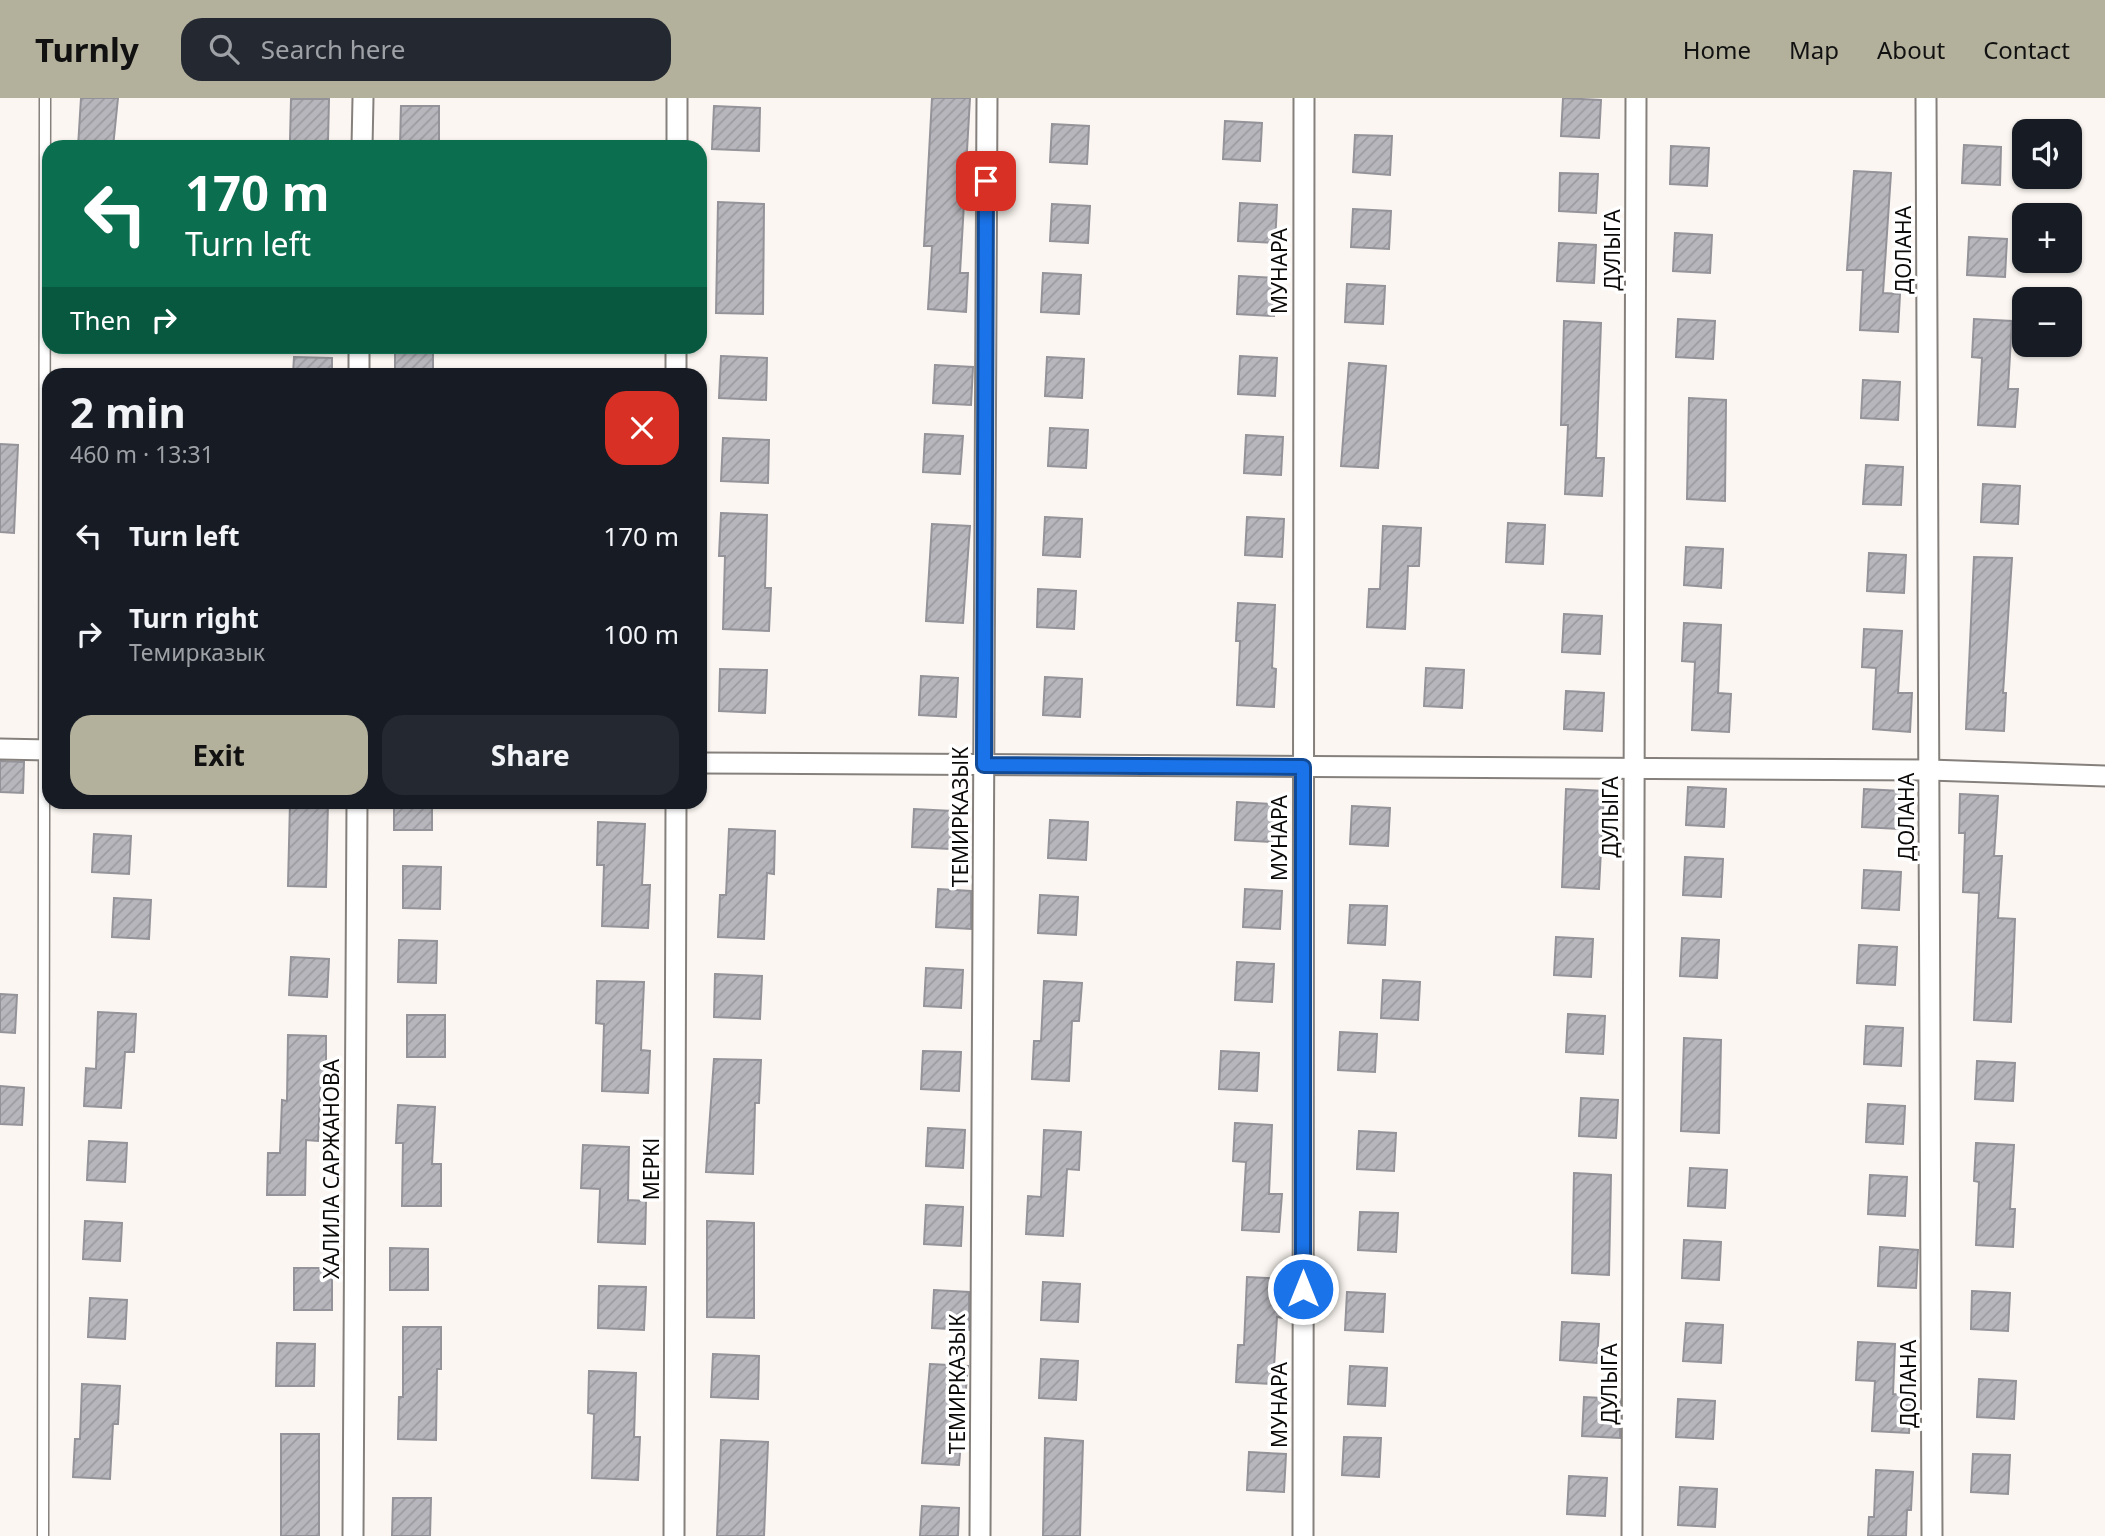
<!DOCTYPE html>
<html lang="en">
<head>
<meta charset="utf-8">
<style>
	body { margin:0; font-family:"Noto Sans",sans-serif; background:#242831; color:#f1f3f6; height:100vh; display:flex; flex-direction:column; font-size:26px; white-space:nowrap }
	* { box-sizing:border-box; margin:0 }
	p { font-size:23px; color:#9ea1a6 }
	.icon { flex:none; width:38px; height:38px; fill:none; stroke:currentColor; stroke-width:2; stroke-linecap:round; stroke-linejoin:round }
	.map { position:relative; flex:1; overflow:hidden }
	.panel { position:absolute; left:42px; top:270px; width:665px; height:441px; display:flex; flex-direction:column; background:#171b24; border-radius:21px; box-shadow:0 2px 5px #0004 }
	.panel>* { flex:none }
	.top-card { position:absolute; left:42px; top:42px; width:665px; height:214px; border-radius:21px; box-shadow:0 2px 5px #0004; background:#0b6e4f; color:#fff; overflow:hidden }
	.buttons { position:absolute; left:2012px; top:21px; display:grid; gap:14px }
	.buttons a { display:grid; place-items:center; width:70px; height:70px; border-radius:14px; background:#171b24; box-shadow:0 2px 5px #0004; font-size:35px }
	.pin { position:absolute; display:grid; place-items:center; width:60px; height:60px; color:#fff; margin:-30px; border-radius:14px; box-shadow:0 4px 10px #0006 }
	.me { position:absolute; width:77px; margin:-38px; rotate:0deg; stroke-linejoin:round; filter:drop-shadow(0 0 5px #0008) }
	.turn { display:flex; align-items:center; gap:24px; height:147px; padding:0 28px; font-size:32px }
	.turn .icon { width:91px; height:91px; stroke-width:2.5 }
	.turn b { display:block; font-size:49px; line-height:60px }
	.then { display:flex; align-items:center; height:66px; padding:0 28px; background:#0003; gap:14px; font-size:26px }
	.round { display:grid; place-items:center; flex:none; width:74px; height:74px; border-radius:21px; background:#242831 }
	.summary { display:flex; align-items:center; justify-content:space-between; height:119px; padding:0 28px }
	h1 { font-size:42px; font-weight:700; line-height:52px }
	.button { display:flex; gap:14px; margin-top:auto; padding:14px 28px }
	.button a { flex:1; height:80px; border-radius:21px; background:#b3b09b; color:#111; font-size:28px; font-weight:700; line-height:80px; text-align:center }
	.button a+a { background:#242831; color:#f1f3f6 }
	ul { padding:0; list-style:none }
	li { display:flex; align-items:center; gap:21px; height:98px; padding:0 28px }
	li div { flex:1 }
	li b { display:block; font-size:26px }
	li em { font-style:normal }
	header { display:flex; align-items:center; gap:42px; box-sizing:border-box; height:98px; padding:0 35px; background:#b3b09b; color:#111 }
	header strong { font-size:33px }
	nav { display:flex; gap:38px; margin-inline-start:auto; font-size:24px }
	.search { width:490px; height:63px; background:#242831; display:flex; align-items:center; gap:18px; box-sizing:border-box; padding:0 24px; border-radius:21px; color:#9ea1a6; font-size:26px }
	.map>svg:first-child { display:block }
</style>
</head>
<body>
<header>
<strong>Turnly</strong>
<div class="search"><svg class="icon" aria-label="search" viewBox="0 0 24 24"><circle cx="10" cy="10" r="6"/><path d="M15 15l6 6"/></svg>Search here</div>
<nav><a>Home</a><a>Map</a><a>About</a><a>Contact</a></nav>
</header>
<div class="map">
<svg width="2105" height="1438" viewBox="0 0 2105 1438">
	<defs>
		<pattern id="building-hatch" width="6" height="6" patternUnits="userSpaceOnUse" patternTransform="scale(1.75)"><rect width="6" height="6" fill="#b7b6bc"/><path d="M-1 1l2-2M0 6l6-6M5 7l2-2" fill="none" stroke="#9c9ba0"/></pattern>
	</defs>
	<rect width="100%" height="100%" fill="#fbf6f1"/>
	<g fill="url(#building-hatch)" stroke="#949399" stroke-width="2">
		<path d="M81,0H118L113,49H78Z"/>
		<path d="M932,0H970L960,175H968L966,214L928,211L932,148H924Z"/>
		<path d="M1563,0L1601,2L1599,40L1561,38Z"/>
		<path d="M291,1H329L328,43H290Z"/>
		<path d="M401,8H439V49H400Z"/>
		<path d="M714,8L760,10L759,53L712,51Z"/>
		<path d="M1225,23L1262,25L1260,63L1223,61Z"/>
		<path d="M1052,26L1089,28L1087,66L1050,64Z"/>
		<path d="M1355,37L1392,38L1390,77L1353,74Z"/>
		<path d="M1964,47L2001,49L2000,87L1962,85Z"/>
		<path d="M1671,48L1709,50L1707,88L1670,86Z"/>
		<path d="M1854,73L1891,75L1883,195L1900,196L1898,234L1860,232L1863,172H1847Z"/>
		<path d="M1560,75L1598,76L1596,115L1559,113Z"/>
		<path d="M718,104L764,106L763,216L716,215Z"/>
		<path d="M1240,105L1277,107L1275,145L1238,143Z"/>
		<path d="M1052,106L1090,108L1088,145L1050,143Z"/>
		<path d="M1353,111L1391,113L1389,151L1351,149Z"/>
		<path d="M1675,135L1712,137L1710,175L1673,173Z"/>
		<path d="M1969,139L2007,141L2005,179L1967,177Z"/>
		<path d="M1559,145L1596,147L1594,185L1557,183Z"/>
		<path d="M1043,175L1081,177L1079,216L1041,214Z"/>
		<path d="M1239,178L1276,180L1274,218L1237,216Z"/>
		<path d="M1347,186L1385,188L1383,226L1345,224Z"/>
		<path d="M1678,221L1715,223L1713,261L1676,259Z"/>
		<path d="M1974,221L2012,223L2008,291H2018L2015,329L1978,327L1982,260L1972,259Z"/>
		<path d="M1564,223L1601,225L1596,360H1604L1602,398L1565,396L1568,327H1561Z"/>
		<rect x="395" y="248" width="38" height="28"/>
		<path d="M721,258L767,260L766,302L719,300Z"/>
		<path d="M1240,258L1277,260L1275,298L1238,296Z"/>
		<path d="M294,259L332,260V276H293Z"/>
		<path d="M1047,259L1084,261L1082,300L1045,298Z"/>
		<path d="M1349,265L1386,268L1378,370L1341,368Z"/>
		<path d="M935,267L973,269L971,307L933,305Z"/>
		<path d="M1863,282L1900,284L1898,322L1861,320Z"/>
		<path d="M1689,300L1726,302L1725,403L1687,401Z"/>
		<path d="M1050,330L1088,332L1086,370L1048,368Z"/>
		<path d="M925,336L963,338L960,376L923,374Z"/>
		<path d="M1246,337L1283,339L1281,377L1244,375Z"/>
		<path d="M723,340L769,342L768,385L721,383Z"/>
		<path d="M0,346L18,347L14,435L0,434Z"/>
		<path d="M1866,367L1903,369L1901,407L1863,406Z"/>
		<path d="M1983,386L2020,388L2018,426L1981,424Z"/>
		<path d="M721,415L767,417L765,490H771L769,533L723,531L725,458H719Z"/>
		<path d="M1045,419L1082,421L1080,459L1043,457Z"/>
		<path d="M1247,419L1284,421L1282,459L1245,457Z"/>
		<path d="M1508,425L1545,427L1543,466L1506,464Z"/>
		<path d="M932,426L970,428L963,525L926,523Z"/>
		<path d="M1383,428L1421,430L1419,468H1408L1405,531L1367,529L1369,491H1380Z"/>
		<path d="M1686,449L1723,451L1721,490L1684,487Z"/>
		<path d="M1869,455L1906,457L1904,495L1867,493Z"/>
		<path d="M1974,459L2012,460L2003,595H2006L2004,633L1966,631Z"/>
		<path d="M1038,491L1076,493L1074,531L1037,529Z"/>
		<path d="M1238,505L1275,507L1272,570L1276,571L1274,609L1237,607L1240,543H1236Z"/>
		<path d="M1564,516L1602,518L1600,556L1562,554Z"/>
		<path d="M1684,525L1721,527L1718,595L1731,596L1729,634L1692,632L1695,564L1682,563Z"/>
		<path d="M1864,531L1902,533L1898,595H1912L1910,634L1873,631L1876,570L1862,569Z"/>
		<path d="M1426,570L1464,572L1462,610L1424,608Z"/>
		<path d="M720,571L767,572L765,615L719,613Z"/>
		<path d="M921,578L958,580L956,619L919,617Z"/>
		<path d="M1045,579L1082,581L1080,619L1043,617Z"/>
		<path d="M1566,593L1604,595L1602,633L1564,631Z"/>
		<path d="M0,663L24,664L23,695L0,694Z"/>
		<path d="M1688,689L1726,691L1724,729L1686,727Z"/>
		<path d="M1566,691L1604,693L1599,791L1562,789Z"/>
		<path d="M1864,691L1901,693L1899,731L1862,729Z"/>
		<path d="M1960,696L1998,698L1994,758H2002L1998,820L2015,821L2011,924L1974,922L1979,795L1963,794L1965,735H1959Z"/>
		<path d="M290,704H328L326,789L288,788Z"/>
		<rect x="394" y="704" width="38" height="28"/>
		<path d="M1237,704L1274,706L1272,744L1235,742Z"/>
		<path d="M1352,708L1390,710L1388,748L1350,746Z"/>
		<path d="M914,711L952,713L950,751L912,749Z"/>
		<path d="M1050,722L1088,724L1086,762L1048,760Z"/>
		<path d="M598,724L645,726L642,787H650L648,830L602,828L604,767H597Z"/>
		<path d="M729,731L775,733L774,776L767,775L764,841L718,839L720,797H726Z"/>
		<path d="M94,736L131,738L129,776L92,774Z"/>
		<path d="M1685,759L1723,761L1721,799L1683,797Z"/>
		<path d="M403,768L441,769L440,811L403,810Z"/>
		<path d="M1864,772L1901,774L1899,812L1862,810Z"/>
		<path d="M938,791L971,793V831L936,829Z"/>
		<path d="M1245,791L1282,793L1280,831L1243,829Z"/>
		<path d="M1040,797L1078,799L1076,837L1038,835Z"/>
		<path d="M114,800L151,802L149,841L112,839Z"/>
		<path d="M1350,807L1387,808L1385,847L1348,845Z"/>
		<path d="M1556,839L1593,841L1591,879L1554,877Z"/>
		<path d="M1682,840L1719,842L1717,880L1680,878Z"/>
		<path d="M399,842L437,843L436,885L398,884Z"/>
		<path d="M1859,847L1897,849L1895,887L1857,885Z"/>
		<path d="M291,859L329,861L327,899L289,897Z"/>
		<path d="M1237,864L1274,866L1272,904L1235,902Z"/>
		<path d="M926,870L963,872L961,910L924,908Z"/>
		<path d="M715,876L762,878L760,921L714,919Z"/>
		<path d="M1383,882L1420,884L1418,922L1381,920Z"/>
		<path d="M597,883L644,884L641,952L650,953L648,995L602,993L604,926L596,925Z"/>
		<path d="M1044,883L1082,885L1079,923H1072L1069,983L1032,981L1034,943H1041Z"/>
		<path d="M0,896L17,897L15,935L0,934Z"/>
		<path d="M98,914L136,916L134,954H125L121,1010L84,1008L86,970L96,971Z"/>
		<path d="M1568,916L1605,918L1603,956L1566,954Z"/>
		<rect x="407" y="917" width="38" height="42"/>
		<path d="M1866,928L1903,930L1901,968L1864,966Z"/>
		<path d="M1340,934L1377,936L1375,974L1338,972Z"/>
		<path d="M288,937L326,938V980H321L318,1043L306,1042L305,1097H267L268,1055H280L282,1002L287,1003Z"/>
		<path d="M1684,940L1721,942L1719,1035L1681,1033Z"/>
		<path d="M923,953L961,954L959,993L921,991Z"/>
		<path d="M1221,953L1259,955L1257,993L1219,991Z"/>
		<path d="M714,961L761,962L759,1005H755L753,1076L706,1074Z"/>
		<path d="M1977,963L2015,965L2013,1003L1975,1001Z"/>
		<path d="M0,988L24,990L22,1027L0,1026Z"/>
		<path d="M1581,1000L1618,1002L1616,1040L1579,1038Z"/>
		<path d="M1868,1006L1905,1008L1903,1046L1866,1044Z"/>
		<path d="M398,1007L435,1009L432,1066H441V1108H402L403,1045H396Z"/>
		<path d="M1235,1025L1272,1027L1269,1096H1282L1279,1134L1242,1132L1246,1064L1233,1063Z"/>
		<path d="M928,1030L965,1032L963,1070L926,1068Z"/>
		<path d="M1044,1032L1081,1034L1079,1072L1067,1071L1063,1138L1026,1136L1028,1098L1041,1099Z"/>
		<path d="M1359,1033L1396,1035L1394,1073L1357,1071Z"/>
		<path d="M89,1043L127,1045L125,1084L87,1082Z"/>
		<path d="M1976,1045L2014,1047L2010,1111H2015L2013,1149L1976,1147L1979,1084L1974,1083Z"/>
		<path d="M583,1047L629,1049L628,1102L646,1103L645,1146L598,1144L600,1091L581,1090Z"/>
		<path d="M1690,1070L1727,1072L1725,1110L1688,1108Z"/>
		<path d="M1574,1075L1611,1077L1609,1177L1572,1175Z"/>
		<path d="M1870,1077L1907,1079L1905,1118L1868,1116Z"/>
		<path d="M926,1107L963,1109L961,1148L924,1146Z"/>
		<path d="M1360,1114L1398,1115L1396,1154L1358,1152Z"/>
		<path d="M85,1123L122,1125L120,1163L83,1161Z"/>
		<path d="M707,1123L754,1125V1220L707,1219Z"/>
		<path d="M1684,1142L1721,1144L1719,1182L1682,1180Z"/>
		<path d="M1880,1149L1918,1152L1916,1190L1878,1188Z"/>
		<path d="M390,1150L428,1151V1192H390Z"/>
		<rect x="294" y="1170" width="38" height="42"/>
		<path d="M1247,1179L1285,1181L1283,1220L1277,1219L1273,1286L1236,1284L1238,1247H1244Z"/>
		<path d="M1043,1184L1080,1186L1078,1224L1041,1222Z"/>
		<path d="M599,1188L646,1189L644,1232L598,1230Z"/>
		<path d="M934,1192L969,1194V1232L932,1230Z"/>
		<path d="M1972,1193L2010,1195L2008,1233L1971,1231Z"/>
		<path d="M1347,1194L1385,1196L1383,1234L1345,1232Z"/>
		<path d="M90,1200L127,1202L125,1241L88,1239Z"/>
		<path d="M1562,1224L1599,1226L1597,1265L1560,1262Z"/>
		<path d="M1686,1225L1723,1227L1721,1265L1683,1263Z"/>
		<path d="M403,1229H441V1271H437L436,1342L398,1341L399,1299H403Z"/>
		<path d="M1858,1244L1895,1246L1893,1296L1911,1297L1909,1335L1872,1333L1875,1283L1856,1282Z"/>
		<path d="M277,1245L315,1246L314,1288H276Z"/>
		<path d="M713,1256L759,1258L758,1301L711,1299Z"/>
		<path d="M1041,1261L1078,1263L1076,1302L1039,1300Z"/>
		<path d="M930,1266L968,1268L959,1367L922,1365Z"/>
		<path d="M1350,1268L1387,1270L1385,1308L1348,1306Z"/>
		<path d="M589,1273L636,1275L634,1339H640L638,1382L592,1380L594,1316L588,1315Z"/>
		<path d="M1979,1281L2016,1283L2014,1321L1977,1319Z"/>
		<path d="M82,1286L120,1288L118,1326H113L110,1381L73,1379L75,1341H80Z"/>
		<path d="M1584,1299L1620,1301V1340L1582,1338Z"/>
		<path d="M1678,1301L1715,1303L1713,1341L1676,1339Z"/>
		<rect x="281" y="1336" width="38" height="102"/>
		<path d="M1344,1339L1381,1340L1379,1379L1342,1377Z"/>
		<path d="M1045,1340L1083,1343L1080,1438H1043Z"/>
		<path d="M721,1342L768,1344L764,1438H717Z"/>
		<path d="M1249,1354L1286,1356L1284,1394L1247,1392Z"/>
		<path d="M1973,1356L2010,1357L2008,1396L1971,1394Z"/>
		<path d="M1876,1372L1913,1374L1911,1412H1907L1906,1438H1868L1869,1419H1874Z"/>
		<path d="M1569,1378L1607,1380L1605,1418L1567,1416Z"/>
		<path d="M1680,1389L1717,1391L1715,1429L1678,1427Z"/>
		<path d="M393,1400H431L430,1438H392Z"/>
		<path d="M922,1408L959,1410L958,1438H920Z"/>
	</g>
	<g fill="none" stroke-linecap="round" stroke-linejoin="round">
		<defs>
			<path id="service" d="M43,1438L45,0"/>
			<g id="minor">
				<path d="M1926,0L1932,1438"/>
				<path d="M362,49L363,0"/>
				<path d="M677,49V0"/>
				<path d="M359,276V248"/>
				<path d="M676,276V248"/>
				<path d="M0,651L49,652"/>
				<path d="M700,665L1929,672L2105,678"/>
				<path d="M353,1438L357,704"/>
				<path d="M674,1438L676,704"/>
				<path d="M980,1438L987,0"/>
				<path d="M1303,1438L1304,0"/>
				<path d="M1632,1438L1636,0"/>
			</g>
		</defs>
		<use href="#service" stroke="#85807c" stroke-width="13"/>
		<use href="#minor" stroke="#85807c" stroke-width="23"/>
		<use href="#service" stroke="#fff" stroke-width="10"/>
		<use href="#minor" stroke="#fff" stroke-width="19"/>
	</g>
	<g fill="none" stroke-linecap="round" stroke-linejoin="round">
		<defs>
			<path id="route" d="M986,83L984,667L1303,669V1191"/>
		</defs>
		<use href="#route" stroke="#114b97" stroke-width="18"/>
		<use href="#route" stroke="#1a73e8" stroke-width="12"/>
	</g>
	<g text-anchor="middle" stroke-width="7" stroke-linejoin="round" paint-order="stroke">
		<g font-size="21" fill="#0d0b0a" stroke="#fff">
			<text transform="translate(1613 152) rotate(-90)" y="7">ДУЛЫГА</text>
			<text transform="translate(1904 152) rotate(-90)" y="7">ДОЛАНА</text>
			<text transform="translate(1280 173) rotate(-90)" y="7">МУНАРА</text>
			<text transform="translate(961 719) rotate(-90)" y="7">ТЕМИРКАЗЫК</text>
			<text transform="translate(1611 719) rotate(-90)" y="7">ДУЛЫГА</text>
			<text transform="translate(1907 719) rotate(-90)" y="7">ДОЛАНА</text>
			<text transform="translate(1280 740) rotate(-90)" y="7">МУНАРА</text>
			<text transform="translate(332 1071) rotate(-90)" y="7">ХАЛИЛА САРЖАНОВА</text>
			<text transform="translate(652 1071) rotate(-90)" y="7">МЕРКІ</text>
			<text transform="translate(958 1286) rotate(-90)" y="7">ТЕМИРКАЗЫК</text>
			<text transform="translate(1610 1286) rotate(-90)" y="7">ДУЛЫГА</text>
			<text transform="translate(1909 1286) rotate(-90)" y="7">ДОЛАНА</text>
			<text transform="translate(1280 1307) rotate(-90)" y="7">МУНАРА</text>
		</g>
	</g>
</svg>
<div class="buttons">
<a><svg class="icon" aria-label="sound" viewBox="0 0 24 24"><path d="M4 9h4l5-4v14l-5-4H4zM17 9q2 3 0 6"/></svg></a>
<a>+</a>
<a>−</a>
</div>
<div class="pin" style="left:986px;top:83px;background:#d93025"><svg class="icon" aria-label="arrive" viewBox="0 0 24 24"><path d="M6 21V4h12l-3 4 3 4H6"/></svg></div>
<svg class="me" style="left:1303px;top:1191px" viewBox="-20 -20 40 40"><circle r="17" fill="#1a73e8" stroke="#fff" stroke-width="3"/><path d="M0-11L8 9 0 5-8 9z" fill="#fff"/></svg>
<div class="top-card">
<div class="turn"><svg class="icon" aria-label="left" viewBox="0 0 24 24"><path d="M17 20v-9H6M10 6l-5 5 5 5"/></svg><div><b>170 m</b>Turn left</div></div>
<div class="then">Then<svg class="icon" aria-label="right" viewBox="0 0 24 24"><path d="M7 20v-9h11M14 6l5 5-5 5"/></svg></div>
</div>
<section class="panel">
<div class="summary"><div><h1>2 min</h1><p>460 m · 13:31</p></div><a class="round" style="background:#d93025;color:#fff"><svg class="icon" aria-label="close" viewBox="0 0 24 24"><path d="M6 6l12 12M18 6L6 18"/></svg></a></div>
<ul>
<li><svg class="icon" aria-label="left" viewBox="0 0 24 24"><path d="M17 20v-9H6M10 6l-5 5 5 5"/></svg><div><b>Turn left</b></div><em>170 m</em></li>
<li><svg class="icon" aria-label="right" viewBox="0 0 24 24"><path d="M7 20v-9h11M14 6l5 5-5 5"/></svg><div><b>Turn right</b><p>Темирказык</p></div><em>100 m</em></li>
</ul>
<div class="button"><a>Exit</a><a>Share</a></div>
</section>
</div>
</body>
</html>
